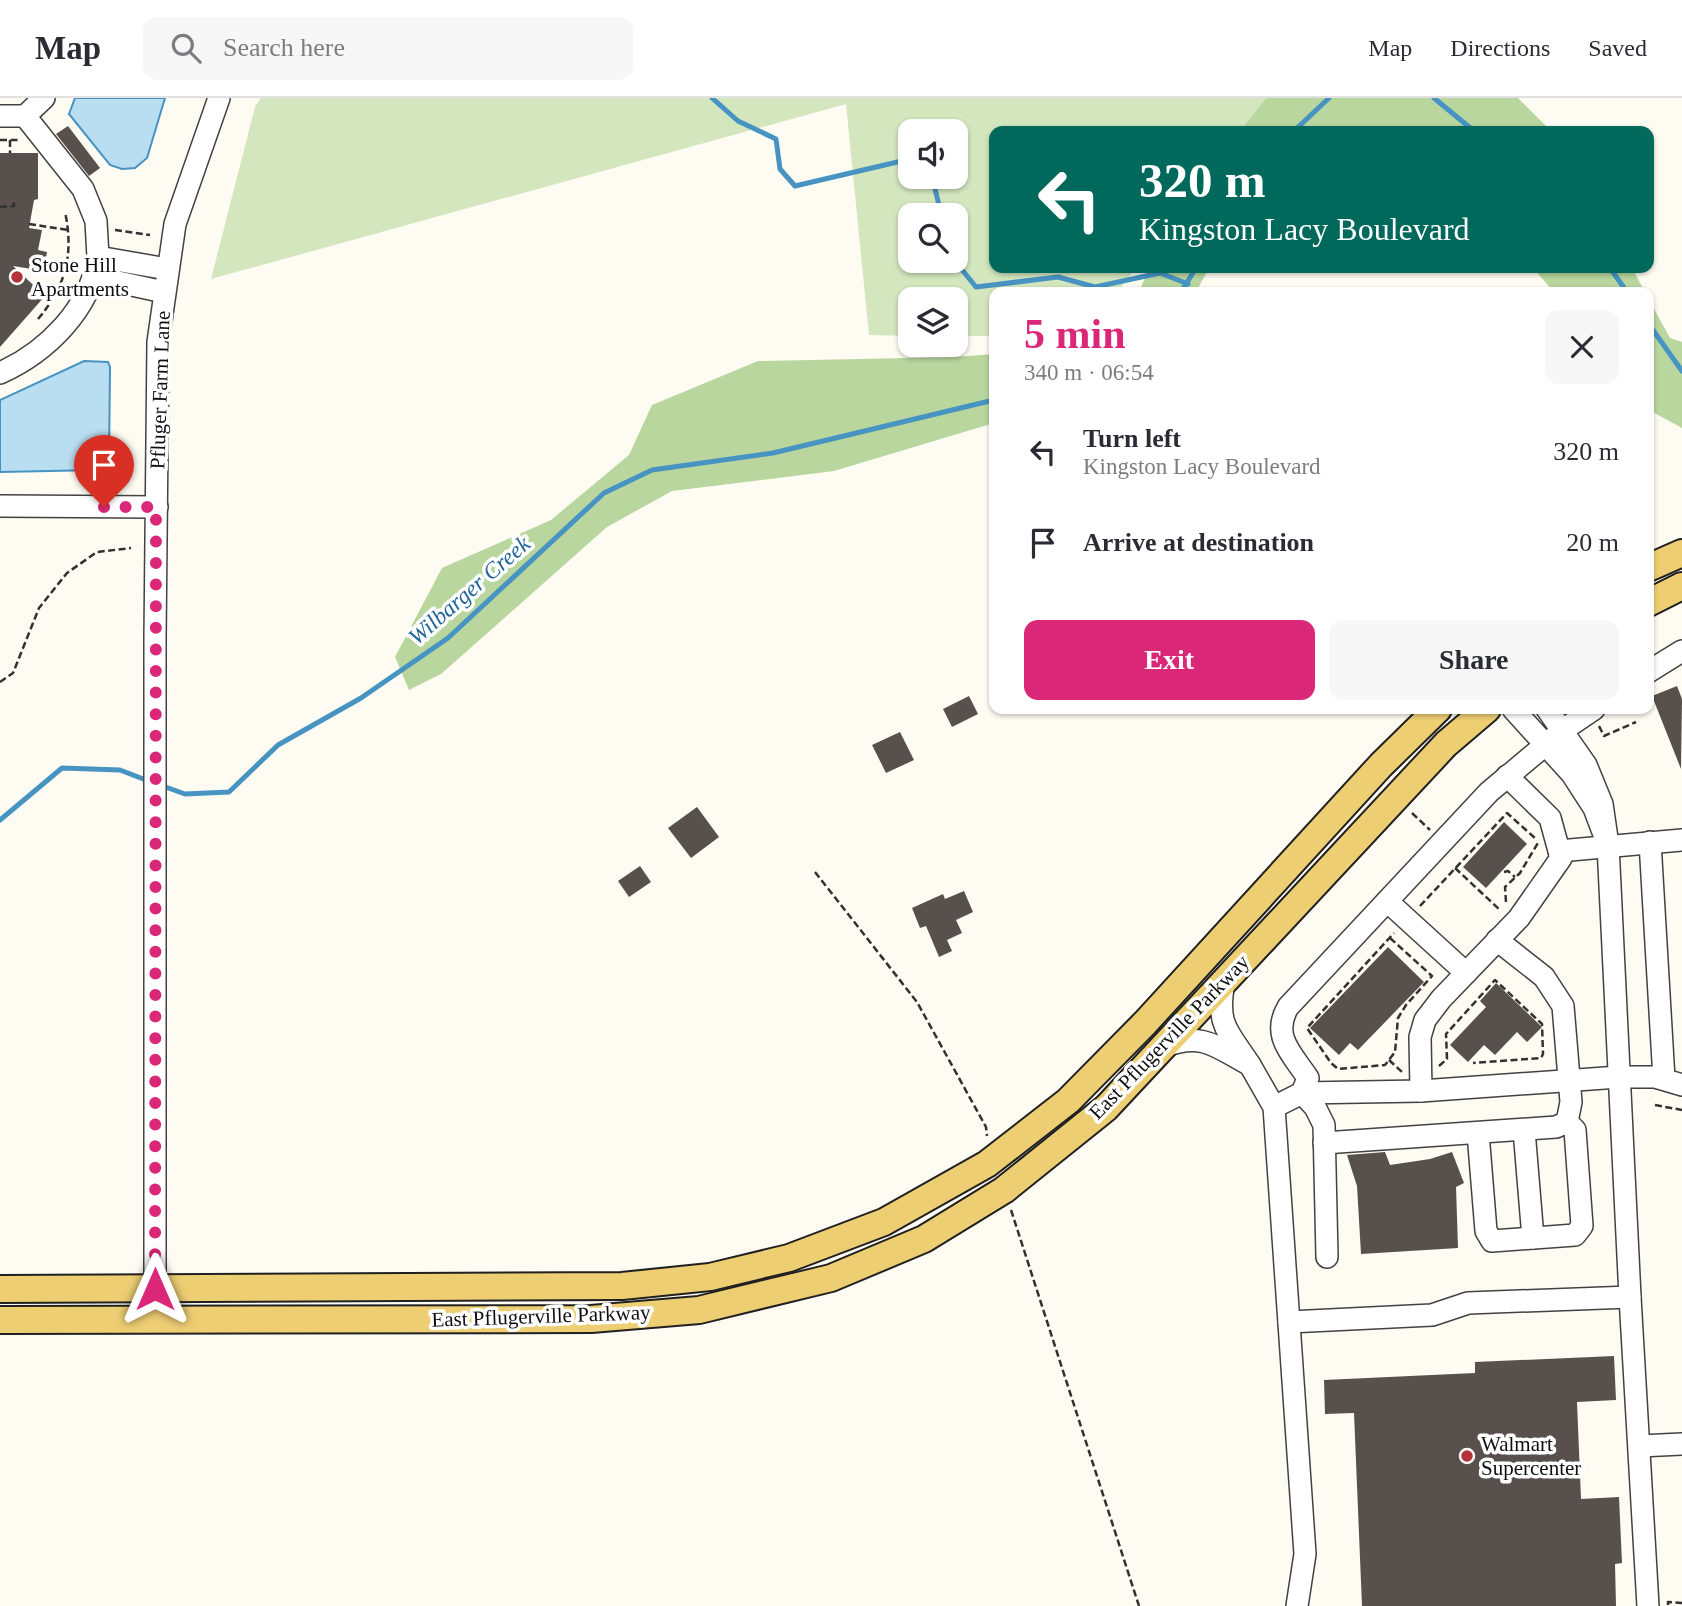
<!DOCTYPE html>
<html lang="en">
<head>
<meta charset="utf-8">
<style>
	body { margin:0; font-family:"Times New Roman",serif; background:#f7f7f7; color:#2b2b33; height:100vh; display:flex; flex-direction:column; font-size:26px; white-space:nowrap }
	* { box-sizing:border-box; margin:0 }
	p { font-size:23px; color:#7c7c81 }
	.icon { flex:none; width:38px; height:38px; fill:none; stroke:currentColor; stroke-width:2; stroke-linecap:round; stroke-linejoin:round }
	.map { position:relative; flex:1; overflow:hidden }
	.panel { position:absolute; left:989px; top:189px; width:665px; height:427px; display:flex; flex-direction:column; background:#fff; border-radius:14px; box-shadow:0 2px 5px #0004 }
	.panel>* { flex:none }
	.guide { position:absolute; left:989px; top:28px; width:665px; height:147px; border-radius:14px; box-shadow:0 2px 5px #0004; background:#00695c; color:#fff; overflow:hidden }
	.fabs { position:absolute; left:898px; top:21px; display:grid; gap:14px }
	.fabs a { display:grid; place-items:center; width:70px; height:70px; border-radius:14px; background:#fff; box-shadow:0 2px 5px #0004; font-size:35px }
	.pin { position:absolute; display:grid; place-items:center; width:60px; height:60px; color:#fff; margin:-72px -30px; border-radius:50% 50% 50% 0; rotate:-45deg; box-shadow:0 0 7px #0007 }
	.pin .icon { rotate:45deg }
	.me { position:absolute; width:77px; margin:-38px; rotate:0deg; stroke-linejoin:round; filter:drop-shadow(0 0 5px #0008) }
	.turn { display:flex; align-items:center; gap:24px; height:147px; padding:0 35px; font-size:32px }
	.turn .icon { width:91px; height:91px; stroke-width:2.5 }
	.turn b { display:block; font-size:49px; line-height:60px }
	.round { display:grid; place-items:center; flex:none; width:74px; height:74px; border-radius:14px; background:#f7f7f7 }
	.overview { display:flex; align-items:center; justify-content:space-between; height:119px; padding:0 35px }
	h1 { font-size:42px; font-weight:800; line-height:52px; color:#db2777 }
	.cta { display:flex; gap:14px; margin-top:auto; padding:14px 35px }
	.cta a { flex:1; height:80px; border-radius:14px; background:#db2777; color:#fff; font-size:28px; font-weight:800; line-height:80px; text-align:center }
	.cta a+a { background:#f7f7f7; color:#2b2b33 }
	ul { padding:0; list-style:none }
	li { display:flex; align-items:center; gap:21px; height:91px; padding:0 35px }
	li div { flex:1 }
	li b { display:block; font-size:26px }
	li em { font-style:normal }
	header { display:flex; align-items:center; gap:42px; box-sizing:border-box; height:98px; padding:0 35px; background:#fff; border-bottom:2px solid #e1e1e2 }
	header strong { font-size:33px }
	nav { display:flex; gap:38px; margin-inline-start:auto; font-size:24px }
	.search { width:490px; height:63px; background:#f7f7f7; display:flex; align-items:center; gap:18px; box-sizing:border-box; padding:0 24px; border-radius:14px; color:#7c7c81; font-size:26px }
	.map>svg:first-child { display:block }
</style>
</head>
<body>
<header>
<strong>Map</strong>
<div class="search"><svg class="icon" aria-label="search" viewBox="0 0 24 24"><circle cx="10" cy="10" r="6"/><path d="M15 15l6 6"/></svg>Search here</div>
<nav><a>Map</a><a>Directions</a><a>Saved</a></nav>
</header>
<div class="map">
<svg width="1682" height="1508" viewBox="0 0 1682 1508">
	<rect width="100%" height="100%" fill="#fefbf2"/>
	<path fill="#d3e6be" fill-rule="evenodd" d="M261,0H1266L1240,33H994V170H1136L1117,194H994V238H956V201H910V238L869,237L846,6L211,181L255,9ZM910,33H956V79H910ZM910,117H956V163H910Z"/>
	<g fill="#b8d69e">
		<path d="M1266,0H1518L1551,33H1379L1371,29L1364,33H1240Z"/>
		<path d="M1149,170H1209L1196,194H1139Z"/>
		<path d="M1533,170H1632L1645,194H1554Z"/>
		<path d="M1648,200L1670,240L1682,244V330L1649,312Z"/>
		<path d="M994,256V325L834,373L672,393L607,429L441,576L409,592L395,559L442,470L551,422L629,357L652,307L758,263L956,259Z"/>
	</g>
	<g fill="#badef1" stroke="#4793c2" stroke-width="2">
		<path d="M75,0H165L147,60L135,70L122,71L110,67L69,16Z"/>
		<path d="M84,263L108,264L110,269L109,363L98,372L0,374V302Z"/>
	</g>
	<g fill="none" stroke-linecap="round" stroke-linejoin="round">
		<g stroke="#4793c2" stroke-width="5">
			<path d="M712,0L738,23L776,41L780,71L795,88L906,62L910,63"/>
			<path d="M1434,0L1474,33"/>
			<path d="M1294,33L1329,0"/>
			<path d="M932,79L941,115L939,117"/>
			<path d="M934,163L959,168L976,189L1058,179L1095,189L1160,175L1188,186"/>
			<path d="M1610,170L1627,194"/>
			<path d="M1181,194L1196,170"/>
			<path d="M1648,225L1682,273"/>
			<path d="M160,687L185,696L229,694L278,647L361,600L448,540L604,395L652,372L773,355L994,302"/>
			<path d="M0,722L62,670L120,672L151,684"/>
		</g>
	</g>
	<g fill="#57504c">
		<path d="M68,28L100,70L89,78L56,36Z"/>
		<path d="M0,55H38V101L34,102L29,130L42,132L38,152L47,154L44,173L13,168L45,198L0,249Z"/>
		<path d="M1677,588L1682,601L1681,671L1652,598Z"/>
		<path d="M969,598L978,616L952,629L943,611Z"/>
		<path d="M900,634L914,662L886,675L872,647Z"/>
		<path d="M697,709L719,739L691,760L668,730Z"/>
		<path d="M1504,724L1527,746L1486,790L1463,769Z"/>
		<path d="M640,768L651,784L629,799L618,783Z"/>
		<path d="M964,793L973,814L956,822L962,835L947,842L952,853L939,859L926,828L920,830L912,810L943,796L945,801Z"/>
		<path d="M1388,849L1424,884L1358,952L1350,945L1339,957L1310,930Z"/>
		<path d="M1496,885L1542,929L1527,944L1517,934L1495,957L1484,947L1468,964L1450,947L1486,909L1480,903Z"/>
		<path d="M1385,1054L1390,1067L1430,1061L1452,1054L1464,1085L1456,1089L1458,1150L1361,1156L1357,1088L1347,1057Z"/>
		<path d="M1614,1258L1616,1302L1577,1304L1581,1401L1619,1399L1622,1465L1615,1466L1616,1508H1362L1354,1315L1325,1316L1324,1282L1475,1275V1264Z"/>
	</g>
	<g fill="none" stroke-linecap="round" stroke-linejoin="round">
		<defs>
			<g id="minor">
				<path d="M44,0L25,18L83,91L96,123L98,159L167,171"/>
				<path d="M0,18H25"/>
				<path d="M95,179L164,194"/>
				<path d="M0,275C47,254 90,211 98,159"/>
				<path d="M0,408L157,409"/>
				<path d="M1648,574L1682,553"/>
				<path d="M1513,611L1572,676L1594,710L1608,747L1602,706L1586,667L1547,611"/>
				<path d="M1650,744L1664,981"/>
				<path d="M1608,747L1630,1199L1648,1508"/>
				<path d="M1559,753L1682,742"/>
				<path d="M1387,803L1466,875"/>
				<path d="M1165,948C1204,934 1216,949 1250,967C1227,932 1216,927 1224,884"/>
				<path d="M1250,967L1274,1009L1305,1456L1297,1508"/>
				<path d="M1421,993L1619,979H1655L1682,987"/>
				<path d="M1302,995L1421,993L1420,939L1425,922L1441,901L1519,820L1561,760L1550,720L1507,678"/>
				<path d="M1302,995L1315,1009L1324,1027L1327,1159"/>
				<path d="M1274,1009L1302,995L1308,980C1292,956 1271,938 1288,909L1489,694L1563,632L1594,611"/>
				<path d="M1524,1032L1533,1140"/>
				<path d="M1478,1035L1486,1133L1492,1143L1575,1137L1582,1128L1575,1032L1567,1024"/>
				<path d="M1324,1045L1556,1029L1567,1024L1571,1004L1563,908L1544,879L1497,842"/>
				<path d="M155,1223V541L158,244L175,126L219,0"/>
				<path d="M1289,1224L1432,1217L1468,1205L1630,1199"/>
				<path d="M1640,1348L1682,1346"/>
			</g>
			<g id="major">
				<path d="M1648,470L1682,455"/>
				<path d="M1648,505L1682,488"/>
				<path d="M0,1191L622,1188L710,1179L789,1160L884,1124L987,1066L1068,1003L1145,925L1381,667L1438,611"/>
				<path d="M0,1222L591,1221L699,1212L831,1180L924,1141L1004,1092L1106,1010L1446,646L1487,611"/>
			</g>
		</defs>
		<use href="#minor" stroke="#424242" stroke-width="24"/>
		<use href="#major" stroke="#202020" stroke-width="30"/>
		<g stroke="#313131" stroke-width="2.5" stroke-dasharray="7 3.5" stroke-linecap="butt">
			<path d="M0,42H21"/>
			<path d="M10,42V55"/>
			<path d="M0,109L14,108V102"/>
			<path d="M29,126L68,132"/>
			<path d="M115,132L150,137"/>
			<path d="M45,164L66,166"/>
			<path d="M38,221C66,188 74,156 65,114"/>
			<path d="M0,584L13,575L39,510L67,475L97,454L131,450"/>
			<path d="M1599,628L1604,638L1636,624"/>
			<path d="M1412,715L1430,732"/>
			<path d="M1455,770L1500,812"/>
			<path d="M815,774L917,904L986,1029L987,1038"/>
			<path d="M1504,774L1508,773L1515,779"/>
			<path d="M1506,804L1505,789L1520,775L1538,745"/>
			<path d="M1420,808L1507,715L1536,741"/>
			<path d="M1390,840L1432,878L1406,907L1398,920L1395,954L1385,967L1338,971L1331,965L1307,930L1394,835"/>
			<path d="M1389,962L1402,974"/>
			<path d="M1439,968L1447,961L1446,936L1495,882L1542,926L1543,956L1541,960L1473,965"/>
			<path d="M1655,1007L1682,1012"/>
			<path d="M1011,1112L1139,1508"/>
			<path d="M1668,1507V1504L1682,1505"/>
		</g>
		<use href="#minor" stroke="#fff" stroke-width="21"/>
		<use href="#major" stroke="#edce73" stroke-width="26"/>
	</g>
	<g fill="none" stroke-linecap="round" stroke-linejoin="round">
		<path stroke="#db2777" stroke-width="12" stroke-dasharray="0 21.6" d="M104,409H156L155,1191"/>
	</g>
	<g fill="#b4323a" stroke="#fff" stroke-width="2.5">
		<circle cx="17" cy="179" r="7"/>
		<circle cx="1467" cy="1358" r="7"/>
	</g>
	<g text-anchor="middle" stroke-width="7" stroke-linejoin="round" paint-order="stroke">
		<g font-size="21" fill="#0f0f0f" stroke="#fff" text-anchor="start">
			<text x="31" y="174">Stone Hill<tspan x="31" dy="24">Apartments</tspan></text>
			<text x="1481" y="1353">Walmart<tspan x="1481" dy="24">Supercenter</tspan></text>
		</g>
		<g font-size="21" fill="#0f0f0f" stroke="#fff">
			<text transform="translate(160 292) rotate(-88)" y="7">Pfluger Farm Lane</text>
			<text transform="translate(1169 939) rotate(-46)" y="7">East Pflugerville Parkway</text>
			<text transform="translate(541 1218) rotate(-2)" y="7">East Pflugerville Parkway</text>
		</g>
		<g font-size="23" font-style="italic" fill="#226597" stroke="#fff">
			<text transform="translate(469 492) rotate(-41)" y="8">Wilbarger Creek</text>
		</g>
	</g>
</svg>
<div class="fabs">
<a><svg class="icon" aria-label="sound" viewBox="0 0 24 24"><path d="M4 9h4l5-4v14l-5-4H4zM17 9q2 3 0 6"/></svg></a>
<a><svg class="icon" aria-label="search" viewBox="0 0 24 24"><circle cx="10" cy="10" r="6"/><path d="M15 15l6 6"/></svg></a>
<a><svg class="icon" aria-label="layers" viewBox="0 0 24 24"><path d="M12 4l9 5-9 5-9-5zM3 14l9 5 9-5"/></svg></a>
</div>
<div class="pin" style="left:104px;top:409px;background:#d93025"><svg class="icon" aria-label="arrive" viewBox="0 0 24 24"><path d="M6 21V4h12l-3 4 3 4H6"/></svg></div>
<svg class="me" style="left:155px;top:1191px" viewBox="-20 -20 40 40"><path d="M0-17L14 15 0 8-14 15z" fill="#db2777" stroke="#fff" stroke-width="4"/></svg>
<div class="guide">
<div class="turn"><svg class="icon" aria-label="left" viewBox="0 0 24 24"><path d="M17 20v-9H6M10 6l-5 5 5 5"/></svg><div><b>320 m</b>Kingston Lacy Boulevard</div></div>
</div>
<section class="panel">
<div class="overview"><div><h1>5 min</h1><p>340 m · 06:54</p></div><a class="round"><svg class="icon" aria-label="close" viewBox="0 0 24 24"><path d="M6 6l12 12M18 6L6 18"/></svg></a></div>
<ul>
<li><svg class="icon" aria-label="left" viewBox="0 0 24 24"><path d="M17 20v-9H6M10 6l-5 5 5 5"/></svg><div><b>Turn left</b><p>Kingston Lacy Boulevard</p></div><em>320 m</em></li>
<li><svg class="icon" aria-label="arrive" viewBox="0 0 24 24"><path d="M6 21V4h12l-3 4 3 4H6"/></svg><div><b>Arrive at destination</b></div><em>20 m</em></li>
</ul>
<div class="cta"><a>Exit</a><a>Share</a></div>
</section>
</div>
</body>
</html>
